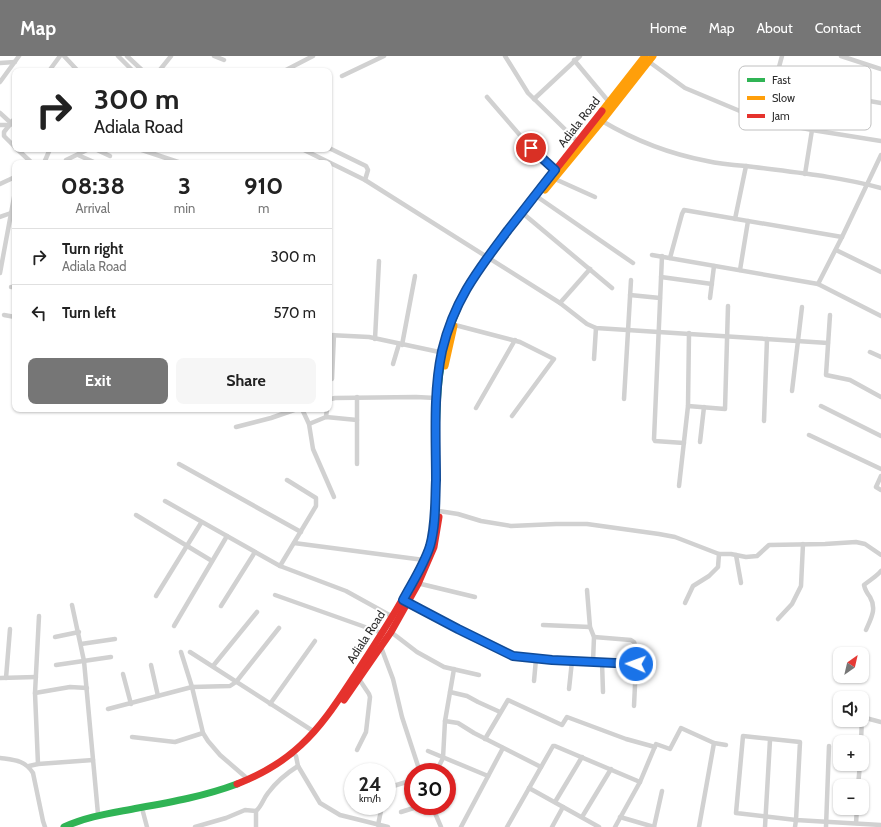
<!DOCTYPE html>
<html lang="en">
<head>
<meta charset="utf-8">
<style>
	body { margin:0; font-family:Cabin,sans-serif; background:#f6f6f6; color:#222; height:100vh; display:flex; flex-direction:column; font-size:15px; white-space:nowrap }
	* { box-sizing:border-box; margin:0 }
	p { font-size:13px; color:#767676 }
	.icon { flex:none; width:22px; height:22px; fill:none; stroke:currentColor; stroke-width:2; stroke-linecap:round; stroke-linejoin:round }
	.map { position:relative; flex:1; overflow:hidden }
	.details { position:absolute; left:12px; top:104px; width:320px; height:252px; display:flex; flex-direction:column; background:#fff; border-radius:8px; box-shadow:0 1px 3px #0004 }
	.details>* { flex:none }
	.hud { position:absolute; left:12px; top:12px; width:320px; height:84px; border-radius:8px; box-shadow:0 1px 3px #0004; background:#fff; color:#222; overflow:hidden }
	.needle { width:26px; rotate:34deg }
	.tools { position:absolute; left:833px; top:591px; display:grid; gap:8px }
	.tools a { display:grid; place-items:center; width:36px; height:36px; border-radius:8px; background:#fff; box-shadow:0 1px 3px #0004; font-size:20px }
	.speed { position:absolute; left:344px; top:707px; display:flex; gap:8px; font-size:20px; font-weight:700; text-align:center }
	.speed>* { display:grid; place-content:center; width:52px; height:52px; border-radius:50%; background:#fff; box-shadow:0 1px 3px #0004; line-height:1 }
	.speed small { font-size:10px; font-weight:400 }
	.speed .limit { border:6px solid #d22; background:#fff; color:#111 }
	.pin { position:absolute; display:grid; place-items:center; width:34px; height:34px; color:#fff; margin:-17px; border:2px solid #fff; border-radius:50%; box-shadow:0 1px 4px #0007 }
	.me { position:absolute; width:44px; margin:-22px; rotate:272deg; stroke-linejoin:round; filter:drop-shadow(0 0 3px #0008) }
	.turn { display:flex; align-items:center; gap:14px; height:84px; padding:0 16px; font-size:18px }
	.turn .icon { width:52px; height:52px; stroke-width:2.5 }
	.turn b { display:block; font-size:28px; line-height:34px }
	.eta { display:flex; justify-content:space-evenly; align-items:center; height:68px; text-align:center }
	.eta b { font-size:24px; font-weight:800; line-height:28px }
	.button { display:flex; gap:8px; margin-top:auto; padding:8px 16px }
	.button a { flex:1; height:46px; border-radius:8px; background:#767676; color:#fff; font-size:16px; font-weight:800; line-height:46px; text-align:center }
	.button a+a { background:#f6f6f6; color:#222 }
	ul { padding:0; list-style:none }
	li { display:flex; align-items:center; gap:12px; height:56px; padding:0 16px; border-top:1px solid #e0e0e0 }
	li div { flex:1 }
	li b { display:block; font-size:15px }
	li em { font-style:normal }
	header { display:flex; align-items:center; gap:24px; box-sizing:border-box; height:56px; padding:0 20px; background:#767676; color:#fff }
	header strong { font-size:19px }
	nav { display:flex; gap:22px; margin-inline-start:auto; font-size:14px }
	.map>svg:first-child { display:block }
</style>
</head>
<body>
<header>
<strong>Map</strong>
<nav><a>Home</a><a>Map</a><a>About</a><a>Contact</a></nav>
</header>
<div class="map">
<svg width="881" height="771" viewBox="0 0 881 771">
	<rect width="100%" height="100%" fill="#fff"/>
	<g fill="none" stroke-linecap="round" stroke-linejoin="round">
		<g stroke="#d1d1d1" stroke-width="4.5">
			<path d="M64,0L78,15"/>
			<path d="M118,0L133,15"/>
			<path d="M127,0L143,15"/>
			<path d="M214,0L224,4"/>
			<path d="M505,0L528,37L578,86"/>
			<path d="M782,0L779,11L771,25L812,39"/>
			<path d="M841,0L881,13"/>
			<path d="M574,4L609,46"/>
			<path d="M648,5L685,32L766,66"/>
			<path d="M0,7L15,6"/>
			<path d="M286,14L313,0"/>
			<path d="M49,15L60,0"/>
			<path d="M159,15L171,0"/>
			<path d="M342,20L384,0"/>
			<path d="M0,26L19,0"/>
			<path d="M487,41L531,92L555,114"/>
			<path d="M534,43L580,0"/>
			<path d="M0,57L11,67"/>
			<path d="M15,62L4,76V80L15,91"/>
			<path d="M602,65C634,84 670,98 707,105C720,108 733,109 746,110C791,116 837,120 881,132"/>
			<path d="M772,66L812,74L881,85"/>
			<path d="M0,69H10"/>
			<path d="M329,92L366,110L368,114L365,124"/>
			<path d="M17,93L32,107"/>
			<path d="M95,93L110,100"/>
			<path d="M139,93L181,107"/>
			<path d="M302,93L365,124L560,247L587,268L596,272L828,287"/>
			<path d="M78,99L96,107"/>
			<path d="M44,107L50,93"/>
			<path d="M65,107L66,104L89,93"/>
			<path d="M805,118L812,74L824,37L881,47"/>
			<path d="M555,123L595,141"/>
			<path d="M0,128L15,121"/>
			<path d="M539,142L633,207"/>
			<path d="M526,160L612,232"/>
			<path d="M0,161L11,157"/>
			<path d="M735,163L746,110"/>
			<path d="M836,194L881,216"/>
			<path d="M652,199L818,228L881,260"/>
			<path d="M662,200L654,383L655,385L684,387"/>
			<path d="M670,202L682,158L684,154L842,181"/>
			<path d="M740,214L748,165"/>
			<path d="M0,217L15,136"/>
			<path d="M661,221L712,228"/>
			<path d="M818,228L842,181L881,99"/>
			<path d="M11,231H15"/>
			<path d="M630,239L660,242"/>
			<path d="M710,242L714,210"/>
			<path d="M560,247L590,213"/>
			<path d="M4,259L15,261"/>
			<path d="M830,259L826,319L850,324L881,341"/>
			<path d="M455,269L520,286L554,303L512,360"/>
			<path d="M329,279L369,281L444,297"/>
			<path d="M375,283L379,205"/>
			<path d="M402,289L415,220"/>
			<path d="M870,296L881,301"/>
			<path d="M594,303L596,272"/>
			<path d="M393,308L399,288"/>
			<path d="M332,323L334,279"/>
			<path d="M792,335L802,251"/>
			<path d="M357,341V408"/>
			<path d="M624,343L631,224"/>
			<path d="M329,345L331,343L335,342L416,341L436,342"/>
			<path d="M688,350L725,353L728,250"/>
			<path d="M821,350L881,380"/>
			<path d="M476,352L515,284"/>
			<path d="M302,353L309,368L313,393L334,441"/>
			<path d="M326,361L327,353"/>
			<path d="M764,365L767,283"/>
			<path d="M309,368L326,361L357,364"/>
			<path d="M236,371L271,362L297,353"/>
			<path d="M809,379L881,413"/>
			<path d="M700,386L704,351"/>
			<path d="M179,408L301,476"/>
			<path d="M881,420L876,431L881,434"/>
			<path d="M679,430L688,350L689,277"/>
			<path d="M165,445L280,510L346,535L393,561"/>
			<path d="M439,455L458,458L481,465L511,470L556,468H587L659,478L675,481L719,498H731L746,501L757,500L769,489L825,488L856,486L865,488L881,499"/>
			<path d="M136,459L212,505"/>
			<path d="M294,487L424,504"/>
			<path d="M736,499L741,527"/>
			<path d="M280,510L316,450V442L287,424"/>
			<path d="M417,527L475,541"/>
			<path d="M587,534L590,571L594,581L593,606"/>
			<path d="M275,539L382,577"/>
			<path d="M156,540L201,467"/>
			<path d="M406,546L513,600L552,604L636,608L634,650"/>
			<path d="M685,547L693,530L709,520L718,511L719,498"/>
			<path d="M72,549L84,605L98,758"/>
			<path d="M221,550L255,496"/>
			<path d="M778,563L792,548L801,530L803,488"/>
			<path d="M543,569L590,571"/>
			<path d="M174,570L227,480"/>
			<path d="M866,574C871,562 877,553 870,541C867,537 865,534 864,529C870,524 876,521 881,515"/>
			<path d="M391,576L417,596L444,611L479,619"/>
			<path d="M55,581L79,576"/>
			<path d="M594,581L631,584L634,586L636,592V608"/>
			<path d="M81,588L115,583"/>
			<path d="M381,591L393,623L402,661L420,716"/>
			<path d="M181,596L192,631L203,677L208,685L220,699L249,724"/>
			<path d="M190,596L313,675"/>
			<path d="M602,606L603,636"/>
			<path d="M56,609L111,601"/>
			<path d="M151,609L158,640"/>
			<path d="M213,610L257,556"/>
			<path d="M123,618L131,648"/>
			<path d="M0,622L36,621"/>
			<path d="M6,622L10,573"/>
			<path d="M534,625L536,603"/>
			<path d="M569,633L572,605"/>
			<path d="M450,636L467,640L478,646L500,656"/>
			<path d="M35,637L70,631L87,632"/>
			<path d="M270,648L315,585"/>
			<path d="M108,653L192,631L230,630L236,626L279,572"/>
			<path d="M862,661L881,666"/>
			<path d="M445,665L458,667L474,677L541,711"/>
			<path d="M132,681L175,686L203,677"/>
			<path d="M485,683L508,644L562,669L567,661L626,683L655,691"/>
			<path d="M861,686L862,661"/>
			<path d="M357,694L366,676L370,641L369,638L359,623"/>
			<path d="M428,695L488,720"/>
			<path d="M292,696L296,700L298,710L320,747L340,759L388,771"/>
			<path d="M0,702C14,704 25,704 33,717L43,765L45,771"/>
			<path d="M38,708L35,637L39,560"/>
			<path d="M29,710L38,708L93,704"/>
			<path d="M424,716H434"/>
			<path d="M436,716L443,702L445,665L454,613"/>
			<path d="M447,722L453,725"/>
			<path d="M858,730L860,708"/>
			<path d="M529,732L599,771"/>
			<path d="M387,734L390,731L413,724"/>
			<path d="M555,746L582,701"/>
			<path d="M432,750L441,771"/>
			<path d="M143,756L147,771"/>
			<path d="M401,756L420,750"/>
			<path d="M582,761L611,713"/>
			<path d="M620,761L654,771"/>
			<path d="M856,767L857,752"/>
			<path d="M378,769L382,750"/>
			<path d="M195,771L226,762L245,754L256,755"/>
			<path d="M256,771V755C262,750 263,743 268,737C276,726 287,717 298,710"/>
			<path d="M461,771L503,692"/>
			<path d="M507,771L553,690H555L640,726"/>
			<path d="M552,771L563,751"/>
			<path d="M615,771L640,726L656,688L670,693L681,672L714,687L726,689"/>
			<path d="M654,771L662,735"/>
			<path d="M699,771L714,687"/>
			<path d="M765,771L770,684"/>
			<path d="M795,771L796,764L800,686L743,680L736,757L796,764L881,769"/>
			<path d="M826,771L829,690"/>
		</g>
		<g stroke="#30b455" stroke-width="7">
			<path d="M426,499C438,471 436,436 436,406C436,344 436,291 466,235"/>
			<path d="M64,771C88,760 113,757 138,752C172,746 205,740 237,728"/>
		</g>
		<g stroke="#ff9f0a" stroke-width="7">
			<path d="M602,55L645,0"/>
			<path d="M545,134L602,65L653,0"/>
			<path d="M445,310L454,270"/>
		</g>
		<g stroke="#e5322d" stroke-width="7">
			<path d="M466,235L487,201L602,55"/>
			<path d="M344,644L391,576L418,528L434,491L439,461"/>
			<path d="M237,728C260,719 283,706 301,689C323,669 339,643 355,619C380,580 406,541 426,499"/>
		</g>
	</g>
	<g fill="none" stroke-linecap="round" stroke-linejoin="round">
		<defs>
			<path id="route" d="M531,92L555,114C539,134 524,154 508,174C478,214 454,244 442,295C433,337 436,382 436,424C435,446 436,469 430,490C424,509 412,527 403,544L458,573L513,600L552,604L636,608"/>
		</defs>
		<use href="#route" stroke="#114b97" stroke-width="10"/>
		<use href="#route" stroke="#1a73e8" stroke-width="7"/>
	</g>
	<g text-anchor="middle" stroke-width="4" stroke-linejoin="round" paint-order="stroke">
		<g font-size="12" fill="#2c2c2c" stroke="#fff">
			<text transform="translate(579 66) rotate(-52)" y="4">Adiala Road</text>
			<text transform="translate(366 581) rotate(-57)" y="4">Adiala Road</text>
		</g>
	</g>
	<rect x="739" y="10" width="132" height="64" rx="6" fill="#fff" stroke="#c0c0c0" stroke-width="1"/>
	<rect x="747" y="22" width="18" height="4" fill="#30b455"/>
	<rect x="747" y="40" width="18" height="4" fill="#ff9f0a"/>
	<rect x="747" y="58" width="18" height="4" fill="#e5322d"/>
	<g font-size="11" fill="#2c2c2c">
		<text x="772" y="28">Fast</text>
		<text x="772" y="46">Slow</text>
		<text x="772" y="64">Jam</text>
	</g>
</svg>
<div class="tools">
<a><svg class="needle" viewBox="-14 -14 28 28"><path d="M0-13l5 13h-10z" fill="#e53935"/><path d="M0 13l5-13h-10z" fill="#767676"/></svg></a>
<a><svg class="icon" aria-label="sound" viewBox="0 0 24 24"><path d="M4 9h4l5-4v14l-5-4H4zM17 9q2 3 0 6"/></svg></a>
<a>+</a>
<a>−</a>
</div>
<div class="speed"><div>24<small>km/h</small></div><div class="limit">30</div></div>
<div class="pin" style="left:531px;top:92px;background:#d93025"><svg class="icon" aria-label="arrive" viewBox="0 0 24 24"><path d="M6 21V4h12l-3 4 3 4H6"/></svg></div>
<svg class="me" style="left:636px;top:608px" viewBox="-20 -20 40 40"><circle r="17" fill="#1a73e8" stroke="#fff" stroke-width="3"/><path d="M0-11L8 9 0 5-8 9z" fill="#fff"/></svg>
<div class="hud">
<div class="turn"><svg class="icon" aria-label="right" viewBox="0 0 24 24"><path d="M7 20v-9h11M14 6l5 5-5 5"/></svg><div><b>300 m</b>Adiala Road</div></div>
</div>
<section class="details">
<div class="eta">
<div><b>08:38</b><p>Arrival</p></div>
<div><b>3</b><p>min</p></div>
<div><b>910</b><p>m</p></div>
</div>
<ul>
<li><svg class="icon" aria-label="right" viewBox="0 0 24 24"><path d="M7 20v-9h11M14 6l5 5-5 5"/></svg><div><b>Turn right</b><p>Adiala Road</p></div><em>300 m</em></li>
<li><svg class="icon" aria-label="left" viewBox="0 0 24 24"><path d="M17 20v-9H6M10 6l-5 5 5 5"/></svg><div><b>Turn left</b></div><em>570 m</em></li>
</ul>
<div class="button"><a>Exit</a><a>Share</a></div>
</section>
</div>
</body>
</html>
